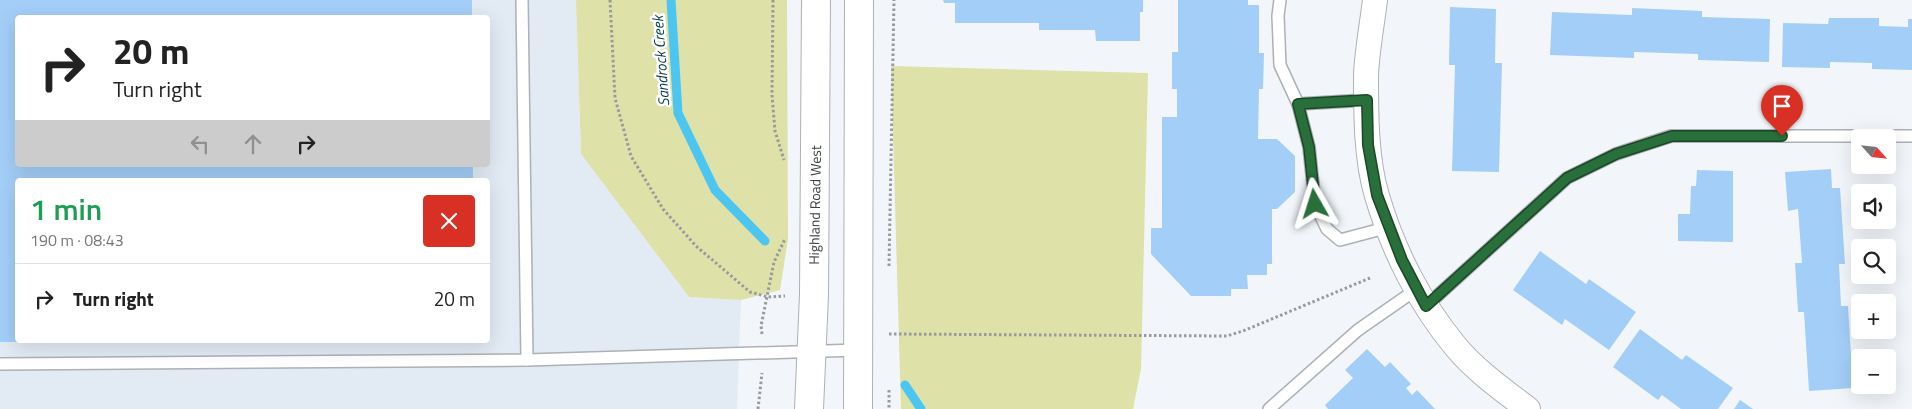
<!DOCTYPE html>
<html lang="en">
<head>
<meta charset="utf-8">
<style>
	body { margin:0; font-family:"Titillium Web",sans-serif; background:#f2f2f2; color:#222; height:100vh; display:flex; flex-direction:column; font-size:19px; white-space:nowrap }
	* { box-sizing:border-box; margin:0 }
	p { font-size:16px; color:#767676 }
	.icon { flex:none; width:28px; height:28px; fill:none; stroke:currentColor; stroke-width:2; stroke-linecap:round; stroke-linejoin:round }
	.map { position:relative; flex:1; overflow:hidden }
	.drawer { position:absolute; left:15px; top:178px; width:475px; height:165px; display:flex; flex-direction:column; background:#fff; border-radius:5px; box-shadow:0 5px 20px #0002 }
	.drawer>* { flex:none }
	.hud { position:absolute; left:15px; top:15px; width:475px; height:152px; border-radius:5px; box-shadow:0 5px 20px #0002; background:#fff; color:#222; overflow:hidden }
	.needle { width:32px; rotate:117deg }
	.buttons { position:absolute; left:1851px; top:129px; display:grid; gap:10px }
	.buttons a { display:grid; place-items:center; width:45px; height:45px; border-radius:5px; background:#fff; box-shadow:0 5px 20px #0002; font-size:25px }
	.pin { position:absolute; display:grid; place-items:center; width:42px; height:42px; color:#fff; margin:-51px -21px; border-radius:50% 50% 50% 0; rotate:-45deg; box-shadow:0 0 5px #0007 }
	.pin .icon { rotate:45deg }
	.me { position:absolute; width:55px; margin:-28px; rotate:354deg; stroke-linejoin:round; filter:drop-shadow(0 0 4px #0008) }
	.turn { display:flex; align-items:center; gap:18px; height:105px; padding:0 15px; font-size:22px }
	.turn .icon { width:65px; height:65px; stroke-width:2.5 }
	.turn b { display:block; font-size:35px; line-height:42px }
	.lanes { display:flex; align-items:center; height:48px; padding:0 15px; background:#0003; justify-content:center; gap:25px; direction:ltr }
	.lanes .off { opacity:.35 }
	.round { display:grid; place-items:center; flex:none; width:52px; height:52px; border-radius:5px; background:#f2f2f2 }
	.overview { display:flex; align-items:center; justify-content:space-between; height:85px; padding:0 15px }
	h1 { font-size:30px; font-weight:600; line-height:38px; color:#1e9e55 }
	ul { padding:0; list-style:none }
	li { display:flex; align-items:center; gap:15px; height:70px; padding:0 15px; border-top:1px solid #e0e0e0 }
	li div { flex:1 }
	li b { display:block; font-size:19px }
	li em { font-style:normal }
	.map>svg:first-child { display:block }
</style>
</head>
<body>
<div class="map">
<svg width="1912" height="409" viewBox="0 0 1912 409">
	<rect width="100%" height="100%" fill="#f2f6fa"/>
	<path fill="#e2ebf4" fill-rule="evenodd" d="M0,0H576L581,154L689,297L741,300L737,409H0ZM18,18H488V165H18ZM18,180H488V340H18Z"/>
	<g fill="#dee1a8">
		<path d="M576,0H787L788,239L780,290L741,300L689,297L581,154Z"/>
		<path d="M891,66L1148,73L1141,369L1133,409H901Z"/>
	</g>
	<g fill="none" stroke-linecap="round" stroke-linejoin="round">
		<g stroke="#4cc6f0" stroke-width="9">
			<path d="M671,0L678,113L715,190L765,241"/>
			<path d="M905,385L921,409"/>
		</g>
	</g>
	<g fill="#a3cef7">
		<path d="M0,0H472V18H18V165H473V180H18V340H40V342H0Z"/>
		<path d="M943,0H1143V12H1140V41H1096L1095,30H1039V23H955V3H944Z"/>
		<path d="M1178,0H1248V5H1259V53H1264L1263,89H1259L1258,139H1277L1295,156V192L1277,209H1272V264H1267V275H1247L1248,289H1231V296H1191L1151,254V228H1162V117H1177V89H1172V52H1178Z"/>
		<path d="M1450,7L1496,9L1495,63H1502L1499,172L1452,171L1455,65H1449Z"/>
		<path d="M1632,8L1702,11V17L1770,19L1769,62L1698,60V54L1634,52V58L1550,55L1552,12L1632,15Z"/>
		<path d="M1829,18H1879V26L1908,27V19H1912V70L1872,69V63L1830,62V68L1782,67L1783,23L1828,24Z"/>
		<path d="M1831,169L1832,188H1840L1845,264H1839L1841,306H1848L1853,388L1809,391L1804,312H1798L1795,263H1802L1798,209L1788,211L1785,172Z"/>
		<path d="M1697,170L1733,171V242L1678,241V214H1690L1691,186H1696Z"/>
		<path d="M1540,251L1586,284L1589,279L1636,312L1609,350L1565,319L1562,325L1513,290Z"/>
		<path d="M1640,329L1682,360L1686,355L1733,388L1718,409H1681L1662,395L1658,400L1613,367Z"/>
		<path d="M1367,349L1385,367L1390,362L1411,384L1406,388L1412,395L1417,390L1435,409H1328L1325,405L1353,378L1345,370Z"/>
		<path d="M1740,400L1753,409H1734Z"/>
	</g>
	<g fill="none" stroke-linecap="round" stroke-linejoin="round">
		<defs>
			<g id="service">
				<path d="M522,0L527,360"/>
				<path d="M1280,0L1278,16L1280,65L1298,104L1309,147L1315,204L1327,229L1340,240L1389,227"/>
				<path d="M1298,104L1367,100"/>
				<path d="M1426,306L1567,178L1616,154L1671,136H1912"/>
				<path d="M0,364L527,360L858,350"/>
				<path d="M1269,409L1358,330L1417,289"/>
			</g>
			<path id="minor" d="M1375,0C1372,25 1367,51 1366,75C1366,114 1366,160 1377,196C1393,250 1420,304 1456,347C1476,371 1503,390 1528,409"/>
			<g id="secondary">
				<path d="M809,409L814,295L816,0"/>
				<path d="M858,409L859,0"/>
			</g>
		</defs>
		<use href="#service" stroke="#adb0b4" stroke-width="14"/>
		<use href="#minor" stroke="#adb0b4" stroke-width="26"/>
		<use href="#secondary" stroke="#adb0b4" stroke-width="30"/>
		<g stroke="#989b9d" stroke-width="3" stroke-dasharray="2.5 2.5" stroke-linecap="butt">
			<path d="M610,0L615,98L631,156L663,209L696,246L750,292L768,297L785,296"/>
			<path d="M773,0L772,95L775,131L784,160"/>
			<path d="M889,266L894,0"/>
			<path d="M762,334L761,326L774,262L785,239"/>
			<path d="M889,334L1227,336L1243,331L1370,278"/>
			<path d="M889,390V409"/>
			<path d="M758,409L762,373"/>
		</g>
		<use href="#service" stroke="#fff" stroke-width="11"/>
		<use href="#minor" stroke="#fff" stroke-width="24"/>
		<use href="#secondary" stroke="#fff" stroke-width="28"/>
	</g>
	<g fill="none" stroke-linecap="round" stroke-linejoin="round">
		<defs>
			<path id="route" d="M1315,204L1309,147L1298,104L1367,100L1368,145L1377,195L1402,260L1426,306L1567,178L1616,154L1672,136H1782"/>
		</defs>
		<use href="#route" stroke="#1b4826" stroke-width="12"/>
		<use href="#route" stroke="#296f3b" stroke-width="9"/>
	</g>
	<g text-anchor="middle" stroke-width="5" stroke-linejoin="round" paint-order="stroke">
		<g font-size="14" fill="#3b3d3e" stroke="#fff">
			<text transform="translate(815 205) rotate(-89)" y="5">Highland Road West</text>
		</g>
		<g font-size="15" font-style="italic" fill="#003849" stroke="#fff">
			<text transform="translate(661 61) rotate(-94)" y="5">Sandrock Creek</text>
		</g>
	</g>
</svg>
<div class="buttons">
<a><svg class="needle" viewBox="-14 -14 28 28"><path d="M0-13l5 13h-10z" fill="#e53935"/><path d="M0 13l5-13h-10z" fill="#767676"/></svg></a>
<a><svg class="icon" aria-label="sound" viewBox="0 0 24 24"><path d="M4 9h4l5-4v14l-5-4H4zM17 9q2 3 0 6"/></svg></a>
<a><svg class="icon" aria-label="search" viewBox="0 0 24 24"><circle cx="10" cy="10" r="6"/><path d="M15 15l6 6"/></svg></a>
<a>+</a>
<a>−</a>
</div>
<div class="pin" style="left:1782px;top:136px;background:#d93025"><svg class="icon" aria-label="arrive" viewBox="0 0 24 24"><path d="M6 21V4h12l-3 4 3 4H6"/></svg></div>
<svg class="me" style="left:1315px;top:204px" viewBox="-20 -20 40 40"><path d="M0-17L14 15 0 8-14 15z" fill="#296f3b" stroke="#fff" stroke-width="4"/></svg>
<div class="hud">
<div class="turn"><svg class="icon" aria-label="right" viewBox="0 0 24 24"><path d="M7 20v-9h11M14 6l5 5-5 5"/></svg><div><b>20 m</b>Turn right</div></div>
<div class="lanes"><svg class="icon off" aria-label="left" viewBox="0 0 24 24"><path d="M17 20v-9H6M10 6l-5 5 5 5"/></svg><svg class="icon off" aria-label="ahead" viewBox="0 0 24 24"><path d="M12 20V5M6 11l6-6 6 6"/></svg><svg class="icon" aria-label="right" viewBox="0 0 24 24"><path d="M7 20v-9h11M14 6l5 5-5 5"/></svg></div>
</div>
<section class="drawer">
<div class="overview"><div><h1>1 min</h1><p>190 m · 08:43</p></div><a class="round" style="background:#d93025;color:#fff"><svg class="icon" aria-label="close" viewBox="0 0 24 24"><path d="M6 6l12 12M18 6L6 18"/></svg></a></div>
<ul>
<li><svg class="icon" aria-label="right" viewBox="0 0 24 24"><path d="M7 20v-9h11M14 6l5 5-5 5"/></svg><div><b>Turn right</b></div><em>20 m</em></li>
</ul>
</section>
</div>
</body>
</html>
